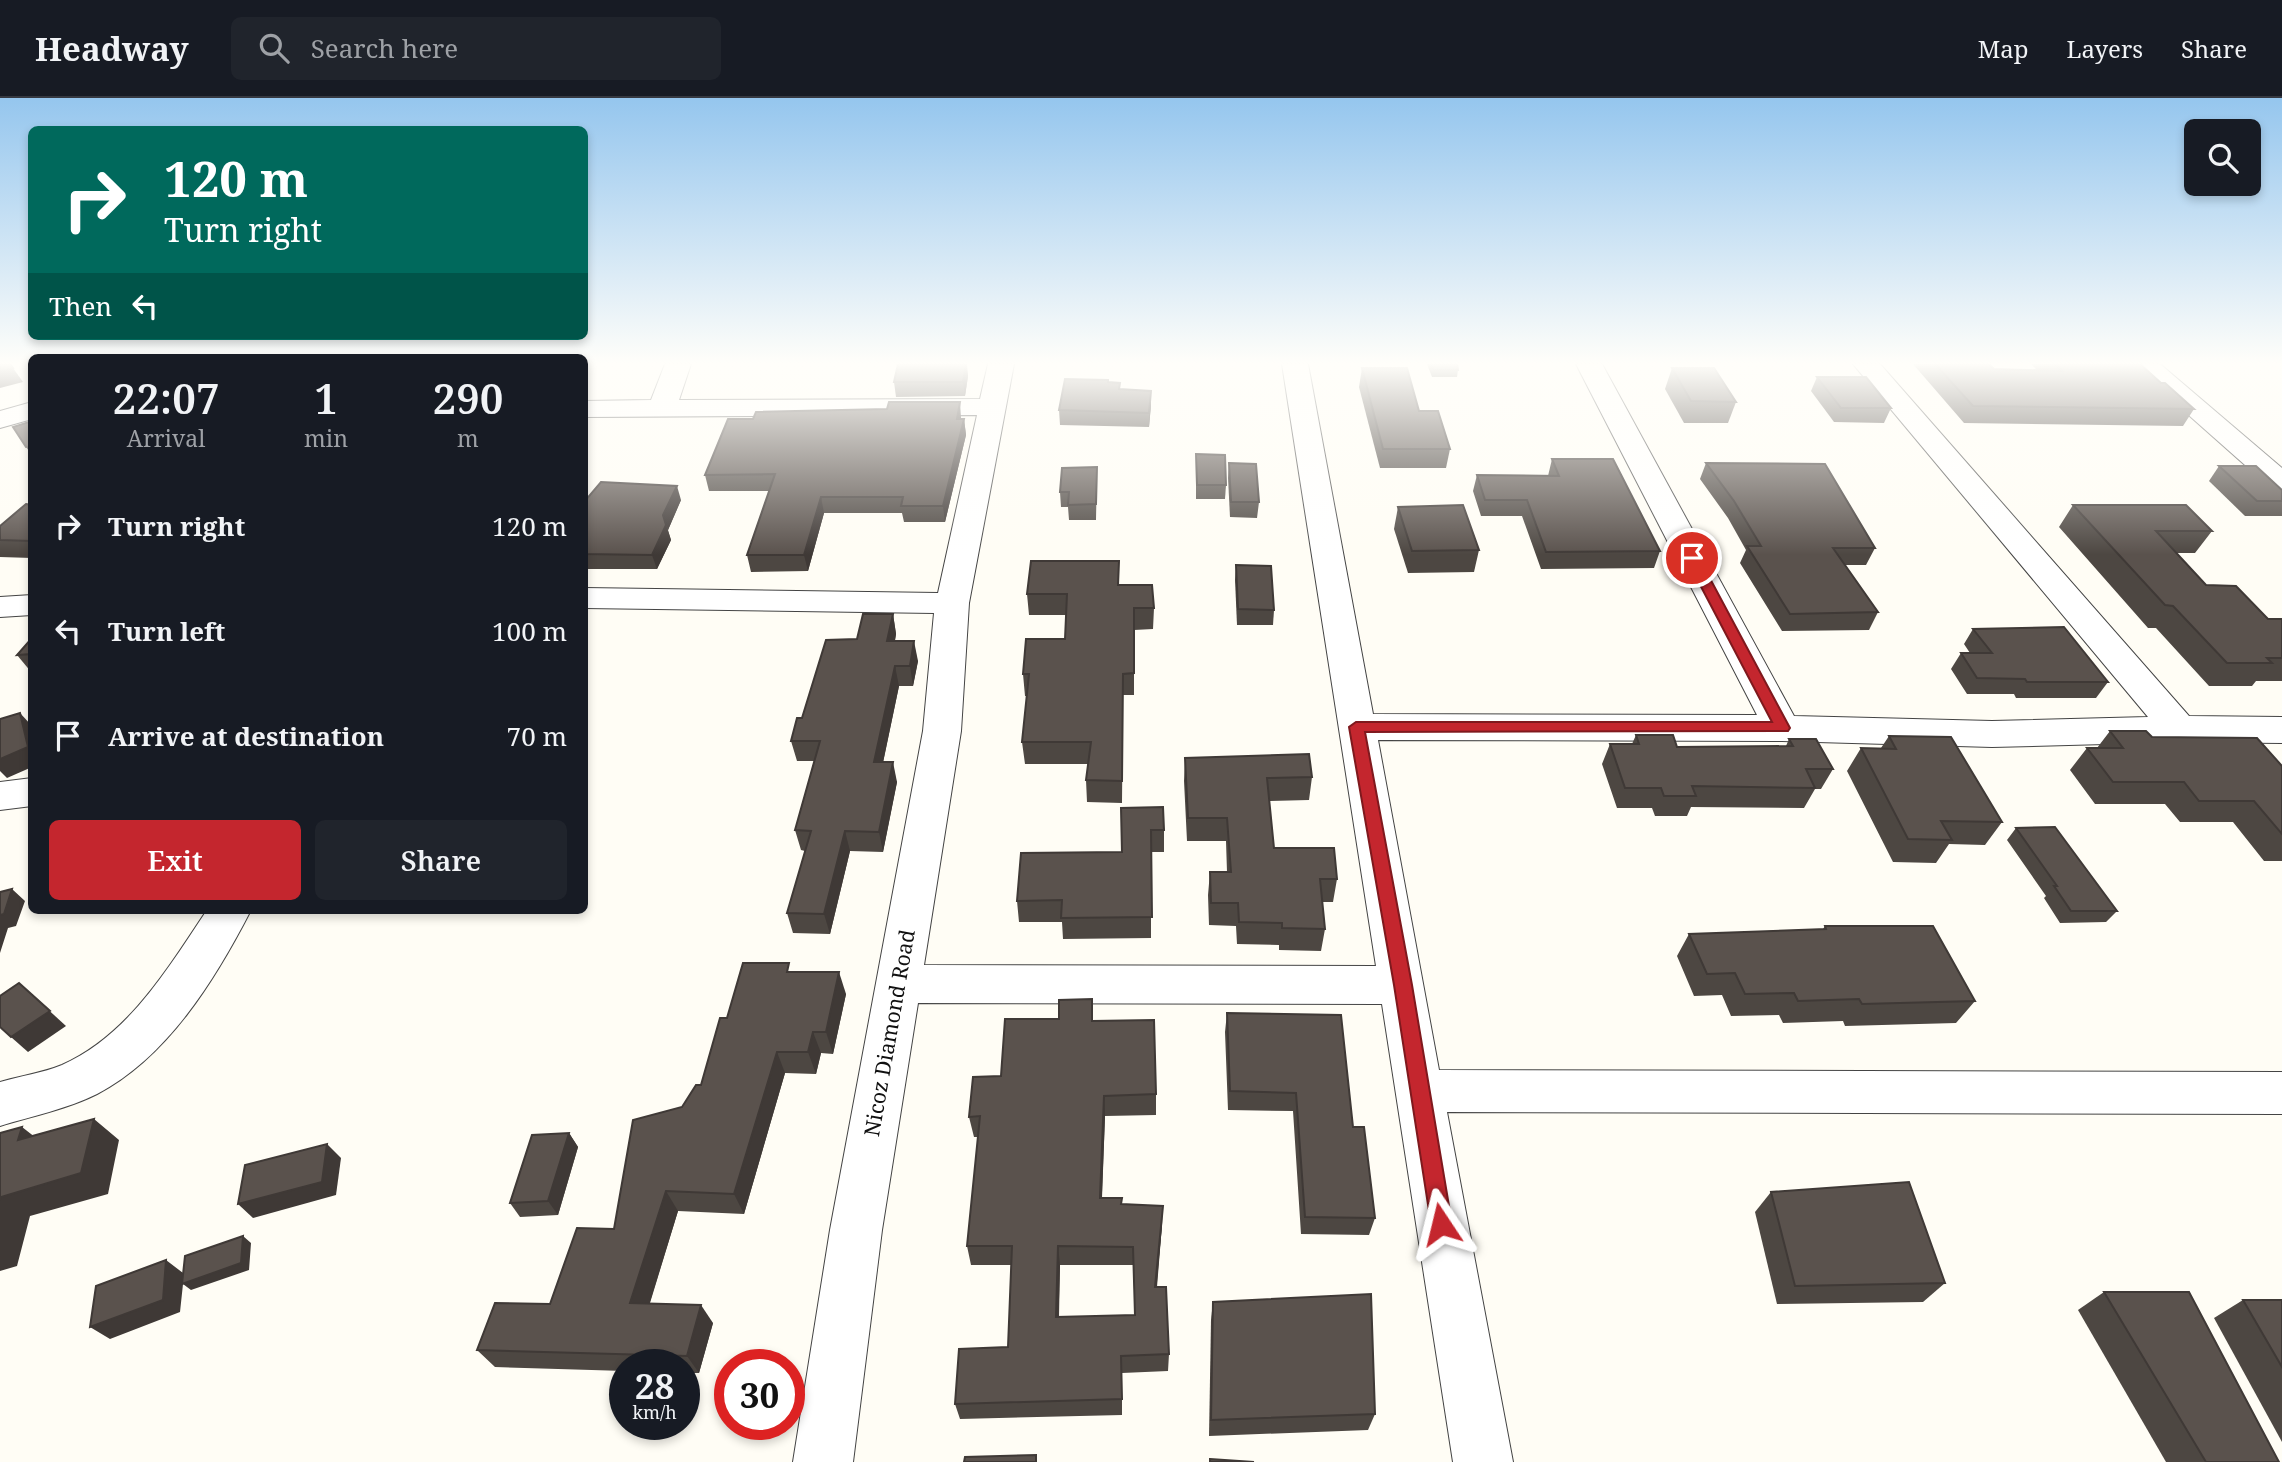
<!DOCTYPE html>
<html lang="en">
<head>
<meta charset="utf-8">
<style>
	body { margin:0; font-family:"Noto Serif",serif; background:#20242c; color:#f1f3f6; height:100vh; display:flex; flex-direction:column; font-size:26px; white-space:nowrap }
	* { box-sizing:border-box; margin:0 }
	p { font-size:23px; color:#9ea1a6 }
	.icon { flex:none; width:38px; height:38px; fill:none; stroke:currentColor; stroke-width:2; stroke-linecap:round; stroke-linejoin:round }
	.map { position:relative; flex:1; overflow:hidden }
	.drawer { position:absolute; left:28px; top:256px; width:560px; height:560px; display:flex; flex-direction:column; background:#171b24; border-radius:10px; box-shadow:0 4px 10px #0003 }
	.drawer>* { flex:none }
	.guide { position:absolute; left:28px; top:28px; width:560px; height:214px; border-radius:10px; box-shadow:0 4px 10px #0003; background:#00695c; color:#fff; overflow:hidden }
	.tools { position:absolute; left:2184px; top:21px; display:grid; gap:14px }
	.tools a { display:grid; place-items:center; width:77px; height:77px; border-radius:10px; background:#171b24; box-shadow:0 4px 10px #0003; font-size:35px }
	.speed { position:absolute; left:609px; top:1251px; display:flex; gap:14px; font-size:35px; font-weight:700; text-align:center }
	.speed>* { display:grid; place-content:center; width:91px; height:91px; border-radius:50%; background:#171b24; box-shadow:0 4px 10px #0003; line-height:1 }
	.speed small { font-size:18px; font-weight:400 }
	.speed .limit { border:10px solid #d22; background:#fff; color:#111 }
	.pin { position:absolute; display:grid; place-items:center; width:60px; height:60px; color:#fff; margin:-30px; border:4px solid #fff; border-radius:50%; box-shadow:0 2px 7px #0007 }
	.me { position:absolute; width:77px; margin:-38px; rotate:350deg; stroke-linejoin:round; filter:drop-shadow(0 0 5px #0008) }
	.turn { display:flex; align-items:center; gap:24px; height:147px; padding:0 21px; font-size:32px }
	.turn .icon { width:91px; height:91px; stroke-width:2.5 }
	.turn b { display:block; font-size:49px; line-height:60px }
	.then { display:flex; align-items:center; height:66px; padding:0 21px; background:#0003; gap:14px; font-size:26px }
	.eta { display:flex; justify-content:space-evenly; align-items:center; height:119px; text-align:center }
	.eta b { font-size:42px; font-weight:600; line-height:49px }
	.button { display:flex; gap:14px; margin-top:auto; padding:14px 21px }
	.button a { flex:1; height:80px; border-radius:10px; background:#c4262e; color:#fff; font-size:28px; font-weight:600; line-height:80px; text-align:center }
	.button a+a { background:#20242c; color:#f1f3f6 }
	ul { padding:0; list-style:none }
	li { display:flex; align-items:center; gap:21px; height:105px; padding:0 21px }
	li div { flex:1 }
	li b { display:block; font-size:26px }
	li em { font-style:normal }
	header { display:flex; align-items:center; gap:42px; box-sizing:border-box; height:98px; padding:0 35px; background:#171b24; border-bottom:2px solid #363941 }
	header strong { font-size:33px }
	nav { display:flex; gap:38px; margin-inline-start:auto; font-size:24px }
	.search { width:490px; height:63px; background:#20242c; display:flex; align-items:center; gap:18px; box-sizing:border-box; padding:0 24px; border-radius:10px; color:#9ea1a6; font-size:26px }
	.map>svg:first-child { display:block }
</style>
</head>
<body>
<header>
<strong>Headway</strong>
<div class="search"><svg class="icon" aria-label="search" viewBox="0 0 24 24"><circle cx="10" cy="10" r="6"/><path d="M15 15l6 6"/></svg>Search here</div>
<nav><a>Map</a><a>Layers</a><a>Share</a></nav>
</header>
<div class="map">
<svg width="2282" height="1364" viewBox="0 0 2282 1364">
	<rect width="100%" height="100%" fill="#fffdf5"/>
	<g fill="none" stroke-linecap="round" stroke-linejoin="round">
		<defs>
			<g id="minor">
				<path d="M665,266H691L679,302L980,301L988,266H1014L969,505L961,633L924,867L1376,868L1282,266H1308L1373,616L1757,617L1576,266H1602L1794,618L1992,623L2148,619L1853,266H1880L2189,618L2282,619V645L2179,644L1992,649L1782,643L1378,642L1439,972L2282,974V1016L1447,1014L1513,1364H1453L1382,906L918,905L882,1132L853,1364H793L830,1132L923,633L934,515L584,510V490L938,495L977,317L584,319V303L651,302Z"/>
				<path d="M2131,266H2160L2282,370V394L2272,391Z"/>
				<path d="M32,304V321L0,330V313Z"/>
				<path d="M32,497V517L0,519V499Z"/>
				<path d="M32,680V708L0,712V684Z"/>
				<path d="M207,812H251C216,880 168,959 97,996C67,1011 32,1018 0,1028V984C20,978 43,975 62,967C129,937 168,870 207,812Z"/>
			</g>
		</defs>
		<use href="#minor" stroke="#444" stroke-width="2"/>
		<use href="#minor" fill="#fff" fill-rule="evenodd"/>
	</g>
	<g fill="#4d4742" fill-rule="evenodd">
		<path d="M898,266H967L968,278L965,298L896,299L894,284Z"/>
		<path d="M1427,266H1457L1458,272L1457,279H1432Z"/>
		<path d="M1913,266H1989L1994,271L2037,272L2031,266H2140L2161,285L2194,311L2183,328L1964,325Z"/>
		<path d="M1362,270L1419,313L1450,351L1446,370H1380L1359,289Z"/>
		<path d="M1672,270L1736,304L1728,325H1684L1665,291Z"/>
		<path d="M1817,279L1891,310L1884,325L1834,324L1811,293Z"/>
		<path d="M1108,285H1120V291L1151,307L1149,329L1060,327L1059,312Z"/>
		<path d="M961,321H964L966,337L945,424H904L902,415H824L808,473L751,474L747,457L769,393H709L705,377Z"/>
		<path d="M1196,356L1226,387L1225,401H1196Z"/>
		<path d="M1552,361L1660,453L1654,470L1541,471L1522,418H1481L1473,393L1477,377L1548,378Z"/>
		<path d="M1229,365L1259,404L1257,420L1230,419L1228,380Z"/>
		<path d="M1706,365L1875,450L1866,467H1845L1878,514L1869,532L1782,533L1740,465L1746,452L1728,420L1700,381Z"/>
		<path d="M2219,368L2282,392V418H2245L2209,383Z"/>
		<path d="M1097,369L1096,422H1069L1068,409H1061L1060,394Z"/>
		<path d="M681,402L668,432L671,442L657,471H587L584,475V404Z"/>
		<path d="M32,407V460L0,459V428Z"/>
		<path d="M2073,407L2212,433L2195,455H2176L2206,487L2268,521H2282V583H2256L2252,588H2209L2156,530H2148L2059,429Z"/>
		<path d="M1398,409L1479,452L1474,474L1408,475L1394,431Z"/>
		<path d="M1236,467L1274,512L1273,527H1237L1235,482Z"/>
		<path d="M1119,487L1154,510L1153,531L1134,532V597H1123L1122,705L1087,704L1086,682L1088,666H1025L1022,644L1027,598H1025L1023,576L1065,541L1066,517H1029L1027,496Z"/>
		<path d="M893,516L896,536L895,543L918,563L913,588H899L883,664L897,684L883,754L850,753L830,836L793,835L787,815L805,753L801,752L795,732L814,663H797L791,643L802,620L857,541Z"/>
		<path d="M1973,531L2108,584L2096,600H2016L2014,596H1967L1951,571L1961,555H1970L1964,546Z"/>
		<path d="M32,540V575L17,557Z"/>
		<path d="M2110,633L2152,639L2282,668V763H2264L2233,724H2180L2165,706H2095L2070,672L2087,650H2097Z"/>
		<path d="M1636,637L1677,649L1786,648L1789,641L1833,671L1821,691H1815L1804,710L1691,709L1687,718H1655L1652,710H1617L1602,666L1610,646H1632Z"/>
		<path d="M1889,638L2002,724L1985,747L1949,746L1936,765L1893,764L1847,673L1861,650H1881Z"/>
		<path d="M1185,660L1312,679L1309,702L1269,703L1274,750L1337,781L1333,804H1322L1325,831L1321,853L1279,852V847L1237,846L1236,828L1209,827L1208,797L1210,774H1227L1226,743H1187L1184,683Z"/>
		<path d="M1121,710L1164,732V754H1151V840L1063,841L1062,824H1019L1017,803L1122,754Z"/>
		<path d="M2016,730L2117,813L2106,824L2060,825L2044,800L2046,798L2007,742Z"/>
		<path d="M1825,828L1975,903L1956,925L1845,928L1843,923L1783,925L1779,917L1731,918L1722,897L1694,898L1677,858L1689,836L1823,831Z"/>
		<path d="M792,874L846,896L833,956L821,955L816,976L785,975L744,1116L678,1113L650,1205L713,1225L699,1275H684V1267H625V1273L495,1269L477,1252L550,1206L614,1131L682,1009L701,987L727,920Z"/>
		<path d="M1227,915L1353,1029L1375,1120L1369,1137L1301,1136L1293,1013L1228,1012L1225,934Z"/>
		<path d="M1093,923L1156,996V1017L1105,1018L1102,1100L1122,1106L1162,1127L1157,1189L1169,1256L1168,1273L1122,1275V1317L960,1321L955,1306L1008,1249L1011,1167H971L967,1148L978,1039H974L969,1019L1001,978ZM1060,1167H1133L1135,1217L1059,1219Z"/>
		<path d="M569,1035L578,1049L558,1117L520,1119L510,1105Z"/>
		<path d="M1771,1094L1945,1185L1923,1204L1777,1206L1755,1114Z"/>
		<path d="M2104,1194L2279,1364H2166L2078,1212Z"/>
		<path d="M2243,1202H2282V1344L2214,1220Z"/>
		<path d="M1213,1204L1375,1316L1368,1332L1209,1338L1211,1222Z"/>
	</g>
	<g fill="#3f3936">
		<path d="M966,266L968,278L965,298L963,284Z"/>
		<path d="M13,270L23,284L0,290V274Z"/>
		<path d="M1151,293V307L1149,329V315Z"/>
		<path d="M960,304L961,320L959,337L957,321Z"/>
		<path d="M964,321L966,337L945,424L943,408Z"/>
		<path d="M32,348V357L26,349Z"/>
		<path d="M677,388L681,402L668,432L663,417Z"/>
		<path d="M821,399L824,415L808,473L804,457Z"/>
		<path d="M666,427L671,442L657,471L652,457Z"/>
		<path d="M893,516L896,536L891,563L887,543Z"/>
		<path d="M914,543L918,563L913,588L910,568Z"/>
		<path d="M895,568L899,588L879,684L874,664Z"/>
		<path d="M20,615L32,628V669L7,680L0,673V661Z"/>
		<path d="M893,664L897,684L883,754L879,734Z"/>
		<path d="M845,733L850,753L830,836L824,816Z"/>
		<path d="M12,791L25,803L16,828L8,830L0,855V817Z"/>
		<path d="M839,874L846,896L833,956L826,934Z"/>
		<path d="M19,885L66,928L28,954L11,939Z"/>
		<path d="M813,934L821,955L816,976L808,954Z"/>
		<path d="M777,954L785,975L744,1116L734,1096Z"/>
		<path d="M1104,998L1105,1018L1101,1120L1100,1100Z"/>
		<path d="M94,1021L119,1042L108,1096L30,1118L17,1168L0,1173V1102L1,1099Z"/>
		<path d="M22,1029L49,1050L18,1042Z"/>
		<path d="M569,1035L578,1049L558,1117L548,1103Z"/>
		<path d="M327,1046L341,1060L336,1097L253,1120L238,1106Z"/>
		<path d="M666,1093L678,1113L644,1223L630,1205Z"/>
		<path d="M1163,1108L1162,1127L1155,1207V1189Z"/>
		<path d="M243,1138L251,1145L249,1172L191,1192L183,1186L180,1214L110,1241L90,1229L166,1162L183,1175Z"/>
		<path d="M1058,1148L1060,1167L1058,1237L1056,1219Z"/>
		<path d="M701,1207L713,1225L699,1275L687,1258Z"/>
	</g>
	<g fill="#5a524d" stroke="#3f3936" stroke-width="2" fill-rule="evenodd">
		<path d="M0,266H10L13,270L0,274Z"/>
		<path d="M898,266H966L963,284H894Z"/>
		<path d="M1431,266H1457L1458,272H1434Z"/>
		<path d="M1935,266H1989L1994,271L2062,273L2055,266H2140L2161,285H2165L2194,311L1973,308Z"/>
		<path d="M1362,270H1407L1419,313H1438L1450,351H1383Z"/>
		<path d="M1672,270H1714L1736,304L1691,303Z"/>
		<path d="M1817,279H1866L1891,310H1841Z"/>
		<path d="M1065,281L1108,282V284L1120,285L1119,291L1151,293L1149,315L1059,312Z"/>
		<path d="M889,304H960L957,321H964L943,408H901L903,399H821L804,457H747L775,376L705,377L728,321H753L756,314L887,311Z"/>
		<path d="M32,323V348L26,349L13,329Z"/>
		<path d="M1196,356L1225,357L1226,387H1197Z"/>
		<path d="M1552,361H1613L1660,453L1546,454L1527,402H1485L1477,377L1559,378Z"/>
		<path d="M1229,365L1256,366L1259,404H1231Z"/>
		<path d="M1706,365L1825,366L1875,450H1833L1878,514L1790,516L1747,448H1761L1734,403Z"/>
		<path d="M2219,368H2256L2282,392V403H2257Z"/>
		<path d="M1097,369L1096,406L1068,407L1069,394H1060L1062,370Z"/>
		<path d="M601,384L677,388L663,417L666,427L652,457L584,456V404Z"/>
		<path d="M26,406L32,407V443L0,442V428Z"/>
		<path d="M1463,407L1479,452L1412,453L1398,409Z"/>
		<path d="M2073,407H2186L2212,433H2156L2206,487L2236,488L2268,521H2282V560H2267L2272,565H2227L2173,508L2165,507Z"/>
		<path d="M1031,463H1119L1118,487H1152L1154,510H1134V575L1123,576L1122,683L1086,682L1091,644H1022L1029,576H1023L1026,541H1065L1067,496H1027Z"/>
		<path d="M1236,467L1271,468L1274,512L1238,511Z"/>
		<path d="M863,516H893L887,543H914L910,568H895L874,664H893L879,734L845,733L824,816L787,815L811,733L795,732L820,643H791L797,620H802L826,542L857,541Z"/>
		<path d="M2064,529L2108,584H2027L2025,581L1977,580L1961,555H1992L1973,531Z"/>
		<path d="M32,540V556L17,557Z"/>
		<path d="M20,615L28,649L0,661V621Z"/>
		<path d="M2110,633H2146L2152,639L2257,640L2282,668V736L2254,703H2199L2184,684H2113L2087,650H2123Z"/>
		<path d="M1636,637H1673L1677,649L1793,648L1789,641H1816L1833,671H1806L1815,690L1692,688L1696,698H1664L1661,690H1625L1610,646H1639Z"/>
		<path d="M1889,638L1951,639L2002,724L1941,723L1952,742L1908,741L1861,650L1896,651Z"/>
		<path d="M1309,656L1312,679L1267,680L1274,750H1334L1337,781H1320L1325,831L1282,830V825L1239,824L1238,805H1211L1210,774H1231L1227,720H1188L1185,660Z"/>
		<path d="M1163,709L1164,732H1151L1152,819L1061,820L1062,802L1017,803L1021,755L1122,754L1121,710Z"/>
		<path d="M2055,729L2117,813H2071L2054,788H2057L2016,730Z"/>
		<path d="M12,791L4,816L0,817V794Z"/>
		<path d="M1825,828H1933L1975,903L1862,906L1859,901L1798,903L1794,895L1745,896L1735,875L1707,876L1689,836L1826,831Z"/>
		<path d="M743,865H789L787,874H839L826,934H813L808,954H777L734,1096L666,1093L630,1205L701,1207L687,1258L477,1252L495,1205L550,1206L577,1130L614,1131L633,1022L682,1009L696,987H701L720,920H727Z"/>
		<path d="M19,885L50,913L11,939L0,929V898Z"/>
		<path d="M1092,901V923L1154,922L1156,996L1104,998L1100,1100H1122L1121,1106L1163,1108L1155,1189H1166L1169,1256L1121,1258L1122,1301L955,1306L959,1251L1008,1249L1012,1148H967L980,1018L969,1019L973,979L1001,978L1005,921H1059V902ZM1058,1148L1133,1149L1135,1217L1056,1219Z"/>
		<path d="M1227,915L1341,917L1353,1029H1364L1375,1120L1305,1119L1296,995L1230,993Z"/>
		<path d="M94,1021L81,1075L1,1099L0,1102V1035L22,1029L18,1042Z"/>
		<path d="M569,1035L548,1103L510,1105L532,1037Z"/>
		<path d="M327,1046L322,1084L238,1106L245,1067Z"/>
		<path d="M1909,1084L1945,1185L1795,1188L1771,1094Z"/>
		<path d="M243,1138L241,1165L182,1186L185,1158Z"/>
		<path d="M166,1162L163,1202L90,1229L96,1188Z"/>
		<path d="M2104,1194H2189L2279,1364H2206Z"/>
		<path d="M1371,1196L1375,1316L1211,1322L1213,1204Z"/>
		<path d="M2243,1202H2282V1269Z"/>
		<path d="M1036,1357V1364H964L965,1359Z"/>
		<path d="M1210,1361L1254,1364H1210Z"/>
	</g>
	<linearGradient id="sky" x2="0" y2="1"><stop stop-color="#95c6ee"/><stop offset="0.58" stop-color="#fffefa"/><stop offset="1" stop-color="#fffefa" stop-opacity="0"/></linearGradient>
	<rect width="2282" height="457" fill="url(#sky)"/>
	<path fill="#c4262e" stroke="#7f191e" stroke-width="2" d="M1692,456L1699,460L1790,630L1788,633L1365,634L1412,887L1452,1126L1449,1133L1441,1136L1434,1133L1431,1126L1394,887L1349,629L1356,624H1772L1686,460Z"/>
	<g text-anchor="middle" stroke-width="7" stroke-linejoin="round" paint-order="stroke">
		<g font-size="21" fill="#111" stroke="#fff">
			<text transform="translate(890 935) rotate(-80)" y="7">Nicoz Diamond Road</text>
		</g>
	</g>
</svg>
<div class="tools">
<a><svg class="icon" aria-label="search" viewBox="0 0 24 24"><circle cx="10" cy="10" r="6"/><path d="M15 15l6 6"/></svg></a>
</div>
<div class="speed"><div>28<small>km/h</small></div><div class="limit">30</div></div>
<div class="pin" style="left:1692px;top:460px;background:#d93025"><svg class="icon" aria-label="arrive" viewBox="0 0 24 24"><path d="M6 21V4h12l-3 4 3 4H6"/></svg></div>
<svg class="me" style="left:1441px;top:1126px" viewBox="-20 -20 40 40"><path d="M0-17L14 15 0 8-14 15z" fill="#c4262e" stroke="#fff" stroke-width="4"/></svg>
<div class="guide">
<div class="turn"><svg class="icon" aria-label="right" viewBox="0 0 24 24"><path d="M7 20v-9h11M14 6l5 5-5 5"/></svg><div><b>120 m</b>Turn right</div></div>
<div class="then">Then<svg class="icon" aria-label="left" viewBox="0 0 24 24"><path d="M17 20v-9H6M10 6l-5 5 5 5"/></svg></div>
</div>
<section class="drawer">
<div class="eta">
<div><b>22:07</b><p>Arrival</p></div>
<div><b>1</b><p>min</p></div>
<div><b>290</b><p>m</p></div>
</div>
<ul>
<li><svg class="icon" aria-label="right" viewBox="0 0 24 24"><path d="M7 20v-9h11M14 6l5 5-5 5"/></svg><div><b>Turn right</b></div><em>120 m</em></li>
<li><svg class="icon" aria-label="left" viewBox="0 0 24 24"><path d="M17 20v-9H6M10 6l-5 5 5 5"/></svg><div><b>Turn left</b></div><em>100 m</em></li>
<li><svg class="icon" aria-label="arrive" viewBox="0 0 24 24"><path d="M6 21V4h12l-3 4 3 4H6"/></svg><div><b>Arrive at destination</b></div><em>70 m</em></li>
</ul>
<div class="button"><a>Exit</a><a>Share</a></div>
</section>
</div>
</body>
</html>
